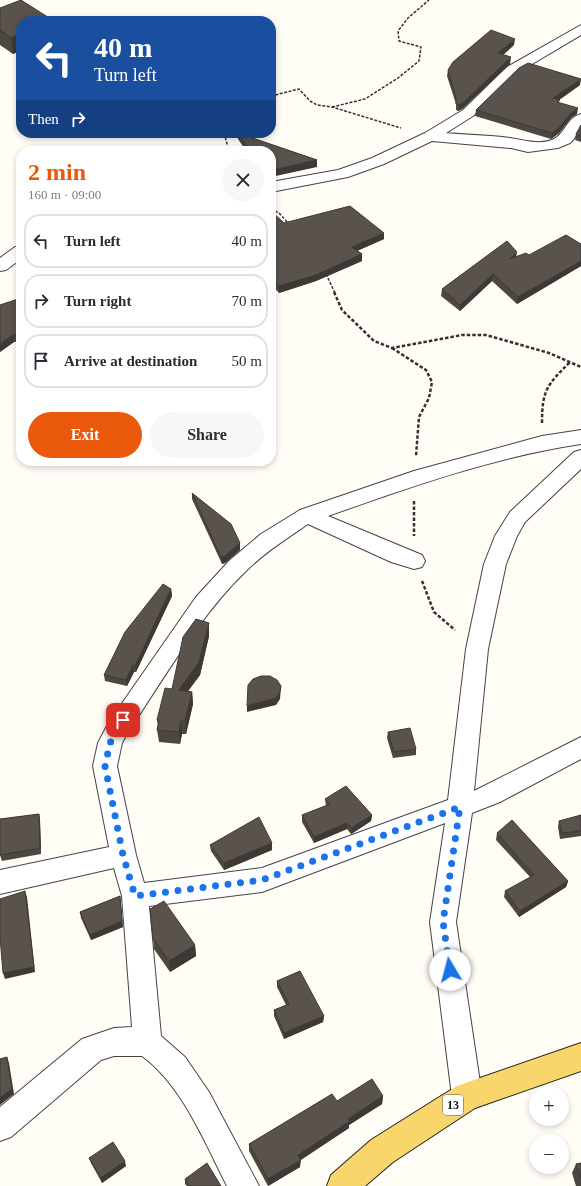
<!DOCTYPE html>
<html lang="en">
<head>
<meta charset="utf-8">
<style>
	body { margin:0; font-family:"Times New Roman",serif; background:#f7f7f7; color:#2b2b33; height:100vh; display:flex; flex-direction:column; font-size:15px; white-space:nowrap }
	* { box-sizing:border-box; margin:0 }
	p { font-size:13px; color:#7c7c81 }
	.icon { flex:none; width:22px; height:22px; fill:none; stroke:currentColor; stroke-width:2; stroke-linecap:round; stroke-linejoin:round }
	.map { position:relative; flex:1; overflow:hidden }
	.side { position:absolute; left:16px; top:146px; width:260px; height:320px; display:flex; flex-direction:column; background:#fff; border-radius:16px; box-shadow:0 2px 6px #0003 }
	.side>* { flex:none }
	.guide { position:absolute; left:16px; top:16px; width:260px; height:122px; border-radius:16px; box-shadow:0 2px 6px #0003; background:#1a4fa0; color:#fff; overflow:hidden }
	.fabs { position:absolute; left:529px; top:1086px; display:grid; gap:8px }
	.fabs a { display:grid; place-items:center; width:40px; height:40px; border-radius:50%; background:#fff; box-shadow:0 2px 6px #0003; font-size:20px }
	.pin { position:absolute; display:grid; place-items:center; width:34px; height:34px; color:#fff; margin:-17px; border-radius:8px; box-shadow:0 2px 6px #0006 }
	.me { position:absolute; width:44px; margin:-22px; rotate:352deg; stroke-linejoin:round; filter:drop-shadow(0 0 3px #0008) }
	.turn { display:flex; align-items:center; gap:14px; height:84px; padding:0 12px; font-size:18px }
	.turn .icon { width:52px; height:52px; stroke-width:2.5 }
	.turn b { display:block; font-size:28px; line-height:34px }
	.then { display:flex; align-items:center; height:38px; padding:0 12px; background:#0003; gap:8px; font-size:15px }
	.round { display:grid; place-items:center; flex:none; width:42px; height:42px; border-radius:21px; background:#f7f7f7 }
	.head { display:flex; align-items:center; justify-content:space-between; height:68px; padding:0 12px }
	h1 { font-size:24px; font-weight:800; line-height:30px; color:#ea580c }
	.cta { display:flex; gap:8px; margin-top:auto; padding:8px 12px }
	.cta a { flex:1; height:46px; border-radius:24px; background:#ea580c; color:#fff; font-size:16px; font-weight:800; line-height:46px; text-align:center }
	.cta a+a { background:#f7f7f7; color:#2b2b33 }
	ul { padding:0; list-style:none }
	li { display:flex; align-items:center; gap:12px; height:54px; margin:0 8px 6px; padding:0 4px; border:2px solid #e1e1e2; border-radius:16px }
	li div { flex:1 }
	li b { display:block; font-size:15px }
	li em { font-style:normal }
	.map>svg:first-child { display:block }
</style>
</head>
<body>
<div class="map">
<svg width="581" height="1186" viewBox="0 0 581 1186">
	<rect width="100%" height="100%" fill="#fffdf5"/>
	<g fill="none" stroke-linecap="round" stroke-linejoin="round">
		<defs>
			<g id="minor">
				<path d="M581,25V35L517,73L473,116L446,133C467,135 489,135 510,138C524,140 538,145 552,140C565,135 566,118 581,114V127L573,140L570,143L558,148L528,152L511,148L432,141L384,164L348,177L271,192V182L338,170L372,158L425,133L463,110L507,67Z"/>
				<path d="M21,246V259L6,270L0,271V258L15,247Z"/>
				<path d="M581,430V444C494,457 410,487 328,516L422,555L425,561L422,567L414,569L391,562L308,524C286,539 264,553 245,572C199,616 162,682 126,735L122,743L117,766L136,855L144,883L262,868L448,800L466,649L484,564L495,536L510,512L574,452L581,450V469L525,522L517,536L506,564L488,649L474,791L581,737V759L500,802L472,813L456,922L482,1096L477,1106L467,1110L457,1106L452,1096L430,922L445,823L262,892L149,906L161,1036L185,1057L209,1092L259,1186H227C205,1143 182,1085 142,1056H114L101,1060L11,1137L0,1141V1107L82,1039L114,1028L132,1027L122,896L114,868L0,894V870L109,847L93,766L98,743L109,722L196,597L229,561L261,534L300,510L414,471L542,436Z"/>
			</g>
			<path id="major" d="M581,1043V1071L475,1108L393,1162L365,1186H327L331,1175L371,1140L457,1086Z"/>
		</defs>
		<use href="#minor" stroke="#444" stroke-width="2"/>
		<use href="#major" stroke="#222" stroke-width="2"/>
		<g stroke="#333" stroke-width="1.5" stroke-dasharray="3 1.5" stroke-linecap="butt">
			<path d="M271,96L299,89L310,101L317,105L332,107L401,128"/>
			<path d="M332,107L365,99L398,78L419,61L421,47L399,41L398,31L408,18L429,0"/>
			<path d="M224,133L229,151"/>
			<path d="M271,209L279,213L288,223"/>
			<path d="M326,274L335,293"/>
		</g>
		<g stroke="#333" stroke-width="2.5" stroke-dasharray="3.5 2" stroke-linecap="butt">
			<path d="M334,292L342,310L374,341L392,348L462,335H486L549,353L581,367"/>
			<path d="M392,348L426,370L432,382L429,398L419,417L416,456"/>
			<path d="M542,423C542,390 547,385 570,362"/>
			<path d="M414,501V536"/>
			<path d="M422,581L434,612L455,630"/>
		</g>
		<use href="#minor" fill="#fff" fill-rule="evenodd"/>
		<use href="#major" fill="#f9d66b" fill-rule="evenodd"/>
	</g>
	<g fill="#4d4742">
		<path d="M0,8L54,21L13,54L0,45Z"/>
		<path d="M514,45L503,55L510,64L462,109L458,111L456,110V104L447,76L448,70Z"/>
		<path d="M580,85L559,100V103L577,114L571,118L559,133L551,139L475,116L476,110Z"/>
		<path d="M581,125V142L575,140L576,134Z"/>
		<path d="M238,133L317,160V167L271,151H246L238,139Z"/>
		<path d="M271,211L284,223L384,239L357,251L362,254V261L316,281L279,293L271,284Z"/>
		<path d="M581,244V266L517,304L492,281L460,311L441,296L442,289L516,256L529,255Z"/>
		<path d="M21,298V342H14L0,352Z"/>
		<path d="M192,493L240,550L225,563L222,564L192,499Z"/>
		<path d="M171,589L172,596L136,672H134L127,686L105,681L104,675Z"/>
		<path d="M209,623V636L200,675L188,691L192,692L193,704L186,734H182L180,744L159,742L157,730L158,726L157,720L172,689Z"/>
		<path d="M388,732L416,749V755L393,758L387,738Z"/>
		<path d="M325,799L372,815L371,821L353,833L351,834L347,829L314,843L302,822V815L326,806Z"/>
		<path d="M39,814L40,820L41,854L2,861L0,855V819Z"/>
		<path d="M581,815V836L560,839L558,827L559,821Z"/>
		<path d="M497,833L568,881L566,887L519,917L504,897L505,891L530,877L496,840Z"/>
		<path d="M272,843V850L224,870L211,851L210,845Z"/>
		<path d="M120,896L123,927L91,940L81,918L80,912Z"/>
		<path d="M153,938L195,945L196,956L170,972L154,949Z"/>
		<path d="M277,981L324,1016L323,1022L284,1039L274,1016V1010L286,1005L277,987Z"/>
		<path d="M383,1096L382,1104L349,1125V1128L301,1160L300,1167L268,1186L249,1151V1144L337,1101Z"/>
		<path d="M89,1158L126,1166L102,1183L91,1163Z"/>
		<path d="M581,1163V1186H576L572,1173L576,1164Z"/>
		<path d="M185,1179L221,1186H187L185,1184Z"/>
	</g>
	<g fill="#3f3936">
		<path d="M21,34V51L13,54L11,38Z"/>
		<path d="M515,39L514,45L497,60L498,53Z"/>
		<path d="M511,57L510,64L462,109L458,111L459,105Z"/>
		<path d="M581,79L580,85L552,105L553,98Z"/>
		<path d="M578,108L577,114L571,118L559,133L551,139L552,133L572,112Z"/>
		<path d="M317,160V167L271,177V170Z"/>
		<path d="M384,233V239L352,253V247Z"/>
		<path d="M517,252L516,258L510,259Z"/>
		<path d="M362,254V261L316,281L279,293V286Z"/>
		<path d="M581,261V266L517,304L518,297Z"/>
		<path d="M493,274L492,281L460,311V305Z"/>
		<path d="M13,335L14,342L0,352V344Z"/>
		<path d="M240,543V550L225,563L222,564L221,557Z"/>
		<path d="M171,589L172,596L136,672L135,666Z"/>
		<path d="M209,623V636L200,675L180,702L179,690Z"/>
		<path d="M133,665L134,672L127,686L126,680Z"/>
		<path d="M281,686L280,699L276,705L247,712V706Z"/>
		<path d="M192,692L193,704L186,734L185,721Z"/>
		<path d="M181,721L182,734L180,744L179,732Z"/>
		<path d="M39,814L40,820L41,854L40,848Z"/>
		<path d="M372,815L371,821L351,834L352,828Z"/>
		<path d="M347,823V829L314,843V837Z"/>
		<path d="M272,843V850L224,870V863Z"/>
		<path d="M568,881L566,887L519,917L520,911Z"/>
		<path d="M25,891L27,897L35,972L5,979L3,973Z"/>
		<path d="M120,896L123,927L91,940L90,935Z"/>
		<path d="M195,945L196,956L170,972L169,961Z"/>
		<path d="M324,1016L323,1022L284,1039V1033Z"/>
		<path d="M7,1057L9,1063L14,1094L0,1105V1098Z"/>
		<path d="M383,1096L382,1104L349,1125V1128L300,1160V1167L268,1186V1179L298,1155L348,1119Z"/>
		<path d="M125,1161L126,1166L102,1183L101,1178Z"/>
	</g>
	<g fill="#5a524d" stroke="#3f3936">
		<path d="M21,0L54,21H21V34L11,38L0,30V8Z"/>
		<path d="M491,30L515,39L498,53L511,57L463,103L459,105L456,104V98L448,70L453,62Z"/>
		<path d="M528,63L581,79L553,98L560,100L557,102L578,108L572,112L560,127L552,133L476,110L519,68Z"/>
		<path d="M581,125V136L576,134Z"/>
		<path d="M238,133L317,160L271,170V151H250Z"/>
		<path d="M350,206L384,233L352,247L362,254L316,275L279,286L271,277V211L284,223Z"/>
		<path d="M566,235L581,244V261L518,297L493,274L460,305L442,289L507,241L517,252L510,259L526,253L529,255Z"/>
		<path d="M21,298L20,335H13L0,344V305Z"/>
		<path d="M192,493L231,524L240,543L225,556L221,557Z"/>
		<path d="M163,584L171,589L135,666L133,665L126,680L104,675L125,632Z"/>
		<path d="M196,619L209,623L199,662L179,690L192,692L185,721H181L179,732L157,730L159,720H157L165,688L172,689L183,637Z"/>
		<path d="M261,676H270L277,680L281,686L280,692L276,698L247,706L248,685L253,679Z"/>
		<path d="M410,728L416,749L394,752L388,732Z"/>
		<path d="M346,786L372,815L353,827L352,828L347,823L314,837L302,815L330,804L325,799Z"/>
		<path d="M39,814L40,848L0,855V819Z"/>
		<path d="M581,815V831L562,833L559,821Z"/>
		<path d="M259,817L272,843L224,863L210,845Z"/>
		<path d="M512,820L568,881L520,911L505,891L534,875L497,833Z"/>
		<path d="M25,891L34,967L3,973L0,937V899Z"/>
		<path d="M120,896L122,921L90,935L80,912Z"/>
		<path d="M164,901L195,945L169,961L153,938L150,909Z"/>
		<path d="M300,971L324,1016L284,1033L274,1010L289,1004L277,981Z"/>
		<path d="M7,1057L12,1089L0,1098V1059Z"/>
		<path d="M372,1079L383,1096L348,1119L350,1121L298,1155L301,1160L268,1179L249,1144L332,1094L337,1101Z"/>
		<path d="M113,1142L125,1161L101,1178L89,1158Z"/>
		<path d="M207,1163L221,1186H189L185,1179Z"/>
		<path d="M581,1163V1178L576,1164Z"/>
	</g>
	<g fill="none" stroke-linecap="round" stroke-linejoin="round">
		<path stroke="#1a73e8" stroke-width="7" stroke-dasharray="0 12.6" d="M123,720L110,743L105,766L123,855L135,896L262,880L460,807L443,922L450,970"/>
	</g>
	<g text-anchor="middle" stroke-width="4" stroke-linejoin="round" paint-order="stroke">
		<rect fill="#fff" stroke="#585858" stroke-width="1" x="443" y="1095" width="20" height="20" rx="3"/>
		<g font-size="12" font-weight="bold" fill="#111">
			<text x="453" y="1109">13</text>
		</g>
	</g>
</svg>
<div class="fabs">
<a>+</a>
<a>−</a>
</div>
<div class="pin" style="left:123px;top:720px;background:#d93025"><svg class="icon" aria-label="arrive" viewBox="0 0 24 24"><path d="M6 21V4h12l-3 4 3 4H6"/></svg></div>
<svg class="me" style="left:450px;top:970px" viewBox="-20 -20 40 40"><circle r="19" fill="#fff"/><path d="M0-13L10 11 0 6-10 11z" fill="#1a73e8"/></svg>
<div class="guide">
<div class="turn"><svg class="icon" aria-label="left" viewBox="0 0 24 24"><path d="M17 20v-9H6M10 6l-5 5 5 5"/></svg><div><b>40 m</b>Turn left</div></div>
<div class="then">Then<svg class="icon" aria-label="right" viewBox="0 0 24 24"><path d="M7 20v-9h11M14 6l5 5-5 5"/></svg></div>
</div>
<section class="side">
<div class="head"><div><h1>2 min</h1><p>160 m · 09:00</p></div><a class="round"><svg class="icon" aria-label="close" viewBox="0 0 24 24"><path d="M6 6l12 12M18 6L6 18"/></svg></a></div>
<ul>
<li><svg class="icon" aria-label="left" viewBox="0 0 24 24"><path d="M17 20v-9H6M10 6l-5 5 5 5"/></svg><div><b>Turn left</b></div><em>40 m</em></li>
<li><svg class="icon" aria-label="right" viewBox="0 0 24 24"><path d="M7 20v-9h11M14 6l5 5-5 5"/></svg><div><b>Turn right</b></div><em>70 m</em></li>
<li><svg class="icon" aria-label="arrive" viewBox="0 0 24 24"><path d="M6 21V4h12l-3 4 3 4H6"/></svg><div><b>Arrive at destination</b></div><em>50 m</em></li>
</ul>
<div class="cta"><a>Exit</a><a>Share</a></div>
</section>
</div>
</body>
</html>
